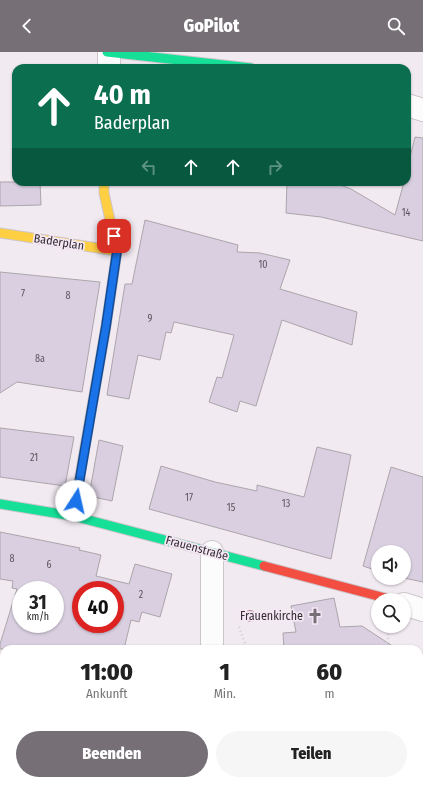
<!DOCTYPE html>
<html lang="de">
<head>
<meta charset="utf-8">
<style>
	body { margin:0; font-family:"Fira Sans Condensed",sans-serif; background:#f6f6f6; color:#222; height:100vh; display:flex; flex-direction:column; font-size:15px; white-space:nowrap }
	* { box-sizing:border-box; margin:0 }
	p { font-size:13px; color:#767676 }
	.icon { flex:none; width:22px; height:22px; fill:none; stroke:currentColor; stroke-width:2; stroke-linecap:round; stroke-linejoin:round }
	.map { position:relative; flex:1; overflow:hidden }
	.details { position:absolute; left:0px; top:593px; width:423px; height:140px; display:flex; flex-direction:column; background:#fff; border-radius:12px 12px 0 0; box-shadow:0 1px 3px #0004 }
	.details>* { flex:none }
	.hud { position:absolute; left:12px; top:12px; width:399px; height:122px; border-radius:12px; box-shadow:0 1px 3px #0004; background:#0b6e4f; color:#fff; overflow:hidden }
	.fabs { position:absolute; left:371px; top:493px; display:grid; gap:8px }
	.fabs a { display:grid; place-items:center; width:40px; height:40px; border-radius:50%; background:#fff; box-shadow:0 1px 3px #0004; font-size:20px }
	.speed { position:absolute; left:12px; top:529px; display:flex; gap:8px; font-size:20px; font-weight:700; text-align:center }
	.speed>* { display:grid; place-content:center; width:52px; height:52px; border-radius:50%; background:#fff; box-shadow:0 1px 3px #0004; line-height:1 }
	.speed small { font-size:10px; font-weight:400 }
	.speed .limit { border:6px solid #d22; background:#fff; color:#111 }
	.pin { position:absolute; display:grid; place-items:center; width:34px; height:34px; color:#fff; margin:-17px; border-radius:8px; box-shadow:0 2px 6px #0006 }
	.me { position:absolute; width:44px; margin:-22px; rotate:10deg; stroke-linejoin:round; filter:drop-shadow(0 0 3px #0008) }
	.turn { display:flex; align-items:center; gap:14px; height:84px; padding:0 16px; font-size:18px }
	.turn .icon { width:52px; height:52px; stroke-width:2.5 }
	.turn b { display:block; font-size:28px; line-height:34px }
	.lanes { display:flex; align-items:center; height:38px; padding:0 16px; background:#0003; justify-content:center; gap:20px; direction:ltr }
	.lanes .off { opacity:.35 }
	.eta { display:flex; justify-content:space-evenly; align-items:center; height:68px; text-align:center }
	.eta b { font-size:24px; font-weight:800; line-height:28px }
	.button { display:flex; gap:8px; margin-top:auto; padding:8px 16px }
	.button a { flex:1; height:46px; border-radius:24px; background:#767076; color:#fff; font-size:16px; font-weight:800; line-height:46px; text-align:center }
	.button a+a { background:#f6f6f6; color:#222 }
	header { display:flex; justify-content:space-between; align-items:center; height:52px; padding:0 16px; background:#767076; color:#fff; font-size:18px; font-weight:800 }
	.map>svg:first-child { display:block }
</style>
</head>
<body>
<header><svg class="icon" aria-label="back" viewBox="0 0 24 24"><path d="M15 5l-7 7 7 7"/></svg>GoPilot<svg class="icon" aria-label="search" viewBox="0 0 24 24"><circle cx="10" cy="10" r="6"/><path d="M15 15l6 6"/></svg></header>
<div class="map">
<svg width="423" height="733" viewBox="0 0 423 733">
	<rect width="100%" height="100%" fill="#f2eaf1"/>
	<g fill="#d9cfe0" stroke="#aaa6ab" fill-rule="evenodd">
		<path d="M415,85L423,86V189L321,165L286,161L287,130H332L351,137L395,163L404,130H407V117Z"/>
		<path d="M0,130H40L41,153L0,154Z"/>
		<path d="M145,168L238,193L237,200L260,201L290,208L280,237L357,260L352,293L282,268L256,354L240,349L237,360L209,350L217,325L222,326L234,283L174,270L171,281L166,280L160,308L138,303L129,347L107,343L125,232H132Z"/>
		<path d="M0,220L100,230L82,340L17,330L0,341Z"/>
		<path d="M0,376L74,385L65,434L0,425Z"/>
		<path d="M99,388L123,394L112,449L89,444Z"/>
		<path d="M317,395L351,403L331,507L149,457L161,414L215,430L257,439V433L304,445Z"/>
		<path d="M391,415L423,425V530L404,526V500H378V519L363,514Z"/>
		<path d="M0,480L80,496L79,498L101,503L96,524L129,532L135,512L172,522L160,565L142,560L139,570L131,568L124,597H0V592L17,537L12,536L13,529L0,527ZM21,538H55V572H21ZM81,538H115V572H81Z"/>
		<path d="M334,546L340,575L362,574L397,597H284L283,581L296,580L291,554Z"/>
	</g>
	<g fill="none" stroke-linecap="round" stroke-linejoin="round">
		<defs>
			<g id="street">
				<path d="M109,16V0"/>
				<path d="M407,53L423,58"/>
				<path d="M404,552L423,558"/>
				<path d="M212,597V500"/>
				<path d="M0,719L4,720"/>
				<path d="M61,729L89,733"/>
				<path d="M212,733V729"/>
			</g>
			<g id="fast">
				<path d="M107,0L251,16"/>
				<path d="M0,452L73,464L264,514"/>
			</g>
			<g id="slow">
				<path d="M0,181L117,199"/>
				<path d="M73,464L106,274L117,199L104,141V130"/>
			</g>
			<path id="jam" d="M264,514L393,548"/>
		</defs>
		<use href="#street" stroke="#ccc6cc" stroke-width="24"/>
		<use href="#fast" stroke="#ccc6cc" stroke-width="11"/>
		<use href="#slow" stroke="#ccc6cc" stroke-width="11"/>
		<use href="#jam" stroke="#ccc6cc" stroke-width="11"/>
		<g stroke="#d0ced0" stroke-width="2.5" stroke-dasharray="1 3" stroke-linecap="butt">
			<path d="M388,574V597"/>
			<path d="M239,575L247,597"/>
			<path d="M419,700L423,693"/>
			<path d="M295,729L296,733"/>
			<path d="M407,733L408,729"/>
		</g>
		<use href="#street" stroke="#fdfcfd" stroke-width="22"/>
		<use href="#fast" stroke="#16e098" stroke-width="9"/>
		<use href="#slow" stroke="#ffcf43" stroke-width="9"/>
		<use href="#jam" stroke="#f24e42" stroke-width="9"/>
	</g>
	<circle fill="#bc8292" cx="250" cy="564" r="6"/>
	<g fill="none" stroke-linecap="round" stroke-linejoin="round">
		<defs>
			<path id="route" d="M76,449L106,274L117,199L114,184"/>
		</defs>
		<use href="#route" stroke="#114b97" stroke-width="10"/>
		<use href="#route" stroke="#1a73e8" stroke-width="7"/>
	</g>
	<defs>
		<symbol id="church-bare" viewBox="-9 -9 18 18"><path d="M-1.2-6h2.4v3.5h3.3v2.4h-3.3V6h-2.4V-.1h-3.3v-2.4h3.3Z" fill="#767076" stroke="#f5e7f4" stroke-width="2.5" paint-order="stroke"/></symbol>
	</defs>
	<g fill-rule="evenodd">
		<use href="#church-bare" x="304" y="553" width="22" height="22"/>
	</g>
	<g text-anchor="middle" stroke-width="3.5" stroke-linejoin="round" paint-order="stroke">
		<g font-size="10" fill="#5d565f">
			<text x="406" y="164">14</text>
			<text x="263" y="216">10</text>
			<text x="23" y="245">7</text>
			<text x="68" y="247">8</text>
			<text x="150" y="270">9</text>
			<text x="40" y="310">8a</text>
			<text x="34" y="409">21</text>
			<text x="189" y="449">17</text>
			<text x="286" y="455">13</text>
			<text x="231" y="459">15</text>
			<text x="12" y="510">8</text>
			<text x="49" y="516">6</text>
			<text x="141" y="546">2</text>
		</g>
		<g font-size="12" fill="#342e34" stroke="#f5e7f4">
			<text transform="translate(59 190) rotate(9)" y="4">Baderplan</text>
			<text transform="translate(197 496) rotate(15)" y="4">Frauenstraße</text>
		</g>
		<g font-size="12" fill="#342e34" stroke="#f5e7f4" text-anchor="end">
			<text x="303" y="568">Frauenkirche</text>
		</g>
	</g>
</svg>
<div class="fabs">
<a><svg class="icon" aria-label="sound" viewBox="0 0 24 24"><path d="M4 9h4l5-4v14l-5-4H4zM17 9q2 3 0 6"/></svg></a>
<a><svg class="icon" aria-label="search" viewBox="0 0 24 24"><circle cx="10" cy="10" r="6"/><path d="M15 15l6 6"/></svg></a>
</div>
<div class="speed"><div>31<small>km/h</small></div><div class="limit">40</div></div>
<div class="pin" style="left:114px;top:184px;background:#d93025"><svg class="icon" aria-label="arrive" viewBox="0 0 24 24"><path d="M6 21V4h12l-3 4 3 4H6"/></svg></div>
<svg class="me" style="left:76px;top:449px" viewBox="-20 -20 40 40"><circle r="19" fill="#fff"/><path d="M0-13L10 11 0 6-10 11z" fill="#1a73e8"/></svg>
<div class="hud">
<div class="turn"><svg class="icon" aria-label="ahead" viewBox="0 0 24 24"><path d="M12 20V5M6 11l6-6 6 6"/></svg><div><b>40 m</b>Baderplan</div></div>
<div class="lanes"><svg class="icon off" aria-label="left" viewBox="0 0 24 24"><path d="M17 20v-9H6M10 6l-5 5 5 5"/></svg><svg class="icon" aria-label="ahead" viewBox="0 0 24 24"><path d="M12 20V5M6 11l6-6 6 6"/></svg><svg class="icon" aria-label="ahead" viewBox="0 0 24 24"><path d="M12 20V5M6 11l6-6 6 6"/></svg><svg class="icon off" aria-label="right" viewBox="0 0 24 24"><path d="M7 20v-9h11M14 6l5 5-5 5"/></svg></div>
</div>
<section class="details">
<div class="eta">
<div><b>11:00</b><p>Ankunft</p></div>
<div><b>1</b><p>Min.</p></div>
<div><b>60</b><p>m</p></div>
</div>
<div class="button"><a>Beenden</a><a>Teilen</a></div>
</section>
</div>
</body>
</html>
